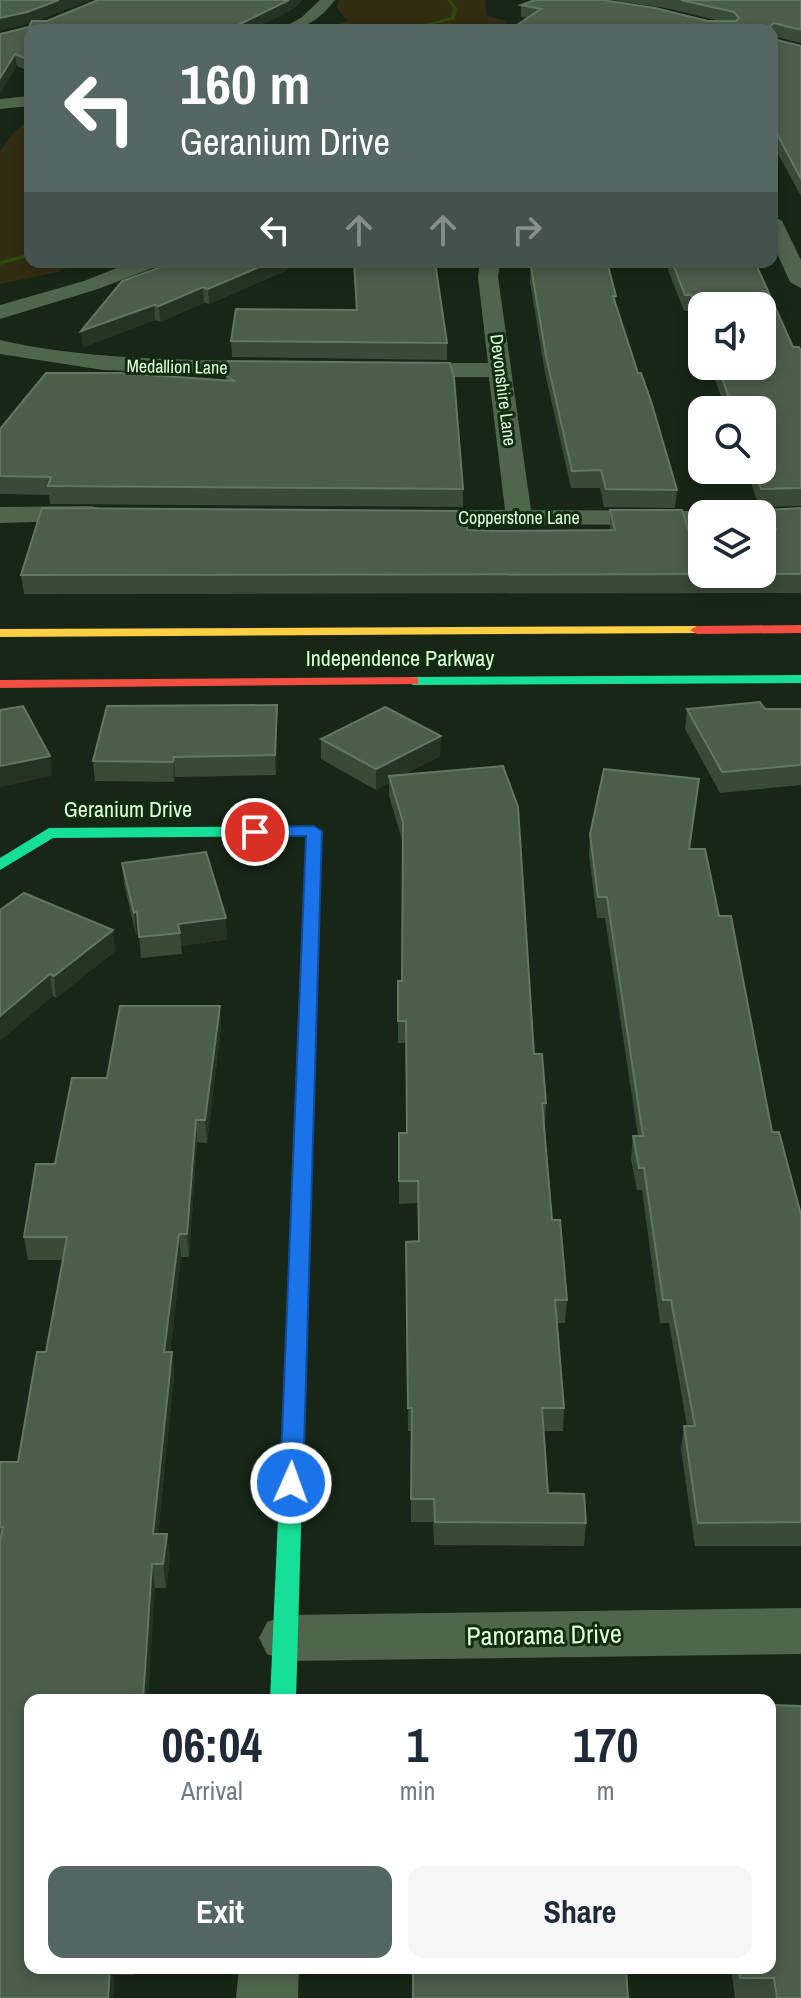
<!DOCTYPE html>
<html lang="en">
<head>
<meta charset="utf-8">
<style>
	body { margin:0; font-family:"Archivo Narrow",sans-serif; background:#f6f6f7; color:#1f2937; height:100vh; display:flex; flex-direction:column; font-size:30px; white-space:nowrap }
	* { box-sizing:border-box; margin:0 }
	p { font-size:26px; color:#747a83 }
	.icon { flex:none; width:44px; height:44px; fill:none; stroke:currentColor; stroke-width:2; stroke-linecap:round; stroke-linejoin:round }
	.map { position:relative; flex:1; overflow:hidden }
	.panel { position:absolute; left:24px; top:1694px; width:752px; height:280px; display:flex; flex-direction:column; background:#fff; border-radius:16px; box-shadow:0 4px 12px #0003 }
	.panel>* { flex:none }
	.guide { position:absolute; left:24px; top:24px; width:754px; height:244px; border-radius:16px; box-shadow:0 4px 12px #0003; background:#556762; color:#fff; overflow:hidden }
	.tools { position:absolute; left:688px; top:292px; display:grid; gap:16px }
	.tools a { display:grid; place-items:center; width:88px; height:88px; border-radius:16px; background:#fff; box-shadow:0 4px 12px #0003; font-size:40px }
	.pin { position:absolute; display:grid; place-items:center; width:68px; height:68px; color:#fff; margin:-34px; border:4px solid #fff; border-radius:50%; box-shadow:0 2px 8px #0007 }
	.me { position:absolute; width:88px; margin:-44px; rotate:2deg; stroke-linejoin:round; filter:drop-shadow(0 0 6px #0008) }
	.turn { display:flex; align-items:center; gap:28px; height:168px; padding:0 24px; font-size:36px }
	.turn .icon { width:104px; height:104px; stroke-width:2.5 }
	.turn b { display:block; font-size:56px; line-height:68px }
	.lanes { display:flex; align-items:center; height:76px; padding:0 24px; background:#0003; justify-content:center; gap:40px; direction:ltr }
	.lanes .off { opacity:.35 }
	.eta { display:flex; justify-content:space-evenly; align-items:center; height:136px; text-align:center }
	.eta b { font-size:48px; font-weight:700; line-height:56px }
	.button { display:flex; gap:16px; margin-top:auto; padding:16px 24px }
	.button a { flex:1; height:92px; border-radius:16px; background:#556762; color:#fff; font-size:32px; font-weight:700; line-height:92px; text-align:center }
	.button a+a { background:#f6f6f7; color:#1f2937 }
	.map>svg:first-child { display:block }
</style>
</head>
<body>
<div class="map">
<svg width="801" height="1998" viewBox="0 0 801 1998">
	<rect width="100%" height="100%" fill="#172616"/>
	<g fill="#322c13">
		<path d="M339,0H485L487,16L507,21L500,30H319L348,21L337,8Z"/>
		<path d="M30,120V262H78L58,272L0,284V151L14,132Z"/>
	</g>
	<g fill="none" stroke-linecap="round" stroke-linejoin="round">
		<g fill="#2e490a" fill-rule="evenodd">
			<path d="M447,0H451L457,8L455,19L411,30H404L451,17L453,8Z"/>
			<path d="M30,253V257L0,265V261Z"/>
		</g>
		<g fill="#50664c" fill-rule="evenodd">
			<path d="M320,0H335C319,20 305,30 279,30L302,17Z"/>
			<path d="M30,96V106L0,109V99Z"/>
			<path d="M772,215L782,221L801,260V288L790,282L772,242Z"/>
			<path d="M132,262H161L158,266L98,289L0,319V305L84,281Z"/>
			<path d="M480,262H500L498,277L531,510L711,511L713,514H702V525L404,524L400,518L404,512L413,510H505L489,377H399L391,375L387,370L391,365L399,363H488L478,277Z"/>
			<path d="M0,340C92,361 184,359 278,362L286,364L290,369L286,374L278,376L103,370L0,354Z"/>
			<path d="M91,506L100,508L104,514L100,520L0,523V507Z"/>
			<path d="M801,508V524L762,525V514H751L762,509Z"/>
			<path d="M801,1608V1654L286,1661L267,1654L259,1638L267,1622L286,1615Z"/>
			<path d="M239,1968H299L298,1998H236Z"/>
		</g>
		<g fill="#16e098" fill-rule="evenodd">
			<path d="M801,675V683L413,685L406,681L413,677Z"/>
			<path d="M314,826L322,831L318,973L309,978L300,973L306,836L53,838L0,870V858L49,828Z"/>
			<path d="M293,1418L301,1421L304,1427L296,1700H270L282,1427L285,1421Z"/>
		</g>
		<path fill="#ffcf43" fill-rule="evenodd" d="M697,626L702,627V633L0,637V629Z"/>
		<g fill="#f24e42" fill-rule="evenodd">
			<path d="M801,625V633L697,634L690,630L697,626Z"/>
			<path d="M413,677L418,678V684L0,688V680Z"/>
			<path d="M309,968L318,973L304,1427L301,1433L293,1436L285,1433L282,1427L300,973Z"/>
		</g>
	</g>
	<g fill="#384b37">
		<path d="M0,0H90L36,21H47L98,0H302L300,3L288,12L30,30V72L17,66L0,34L29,27L31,23L0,30Z"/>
		<path d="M613,0H801V43L772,36V30H511L527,18L521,17V5L720,21L671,9Z"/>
		<path d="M772,36L773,39L801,46V196L772,143Z"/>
		<path d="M175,262H294L285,271L209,304L204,303L160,322L155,320L83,347L81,331Z"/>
		<path d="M354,262H446L445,268H436L447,343V360L232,357L231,341L356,310Z"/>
		<path d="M537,262H607L616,296L615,304L677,490L675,508L604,507L600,488H571L545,373L530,282L531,267H538Z"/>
		<path d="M665,262H755L793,347L801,352V506L759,507L747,470H762V410H726L710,366H762L702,306V342L690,311H684Z"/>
		<path d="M225,375L463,489V507L50,504L49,495L0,494V429L226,380Z"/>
		<path d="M801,508V593L24,594L21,575L467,530H610V510L688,529H767L769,510Z"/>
		<path d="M277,705L276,775L175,777L174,782L95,781L93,761Z"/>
		<path d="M687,709H801V785L720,793L685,729Z"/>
		<path d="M321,739L440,756L405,774L534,1054L546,1103L545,1126H544L552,1220L567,1300L565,1323H557L564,1408L563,1431H544L548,1493L586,1523L584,1546L434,1545L433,1522H411V1431H408L406,1242L418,1241V1203L399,1204V1133H407L406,1043H398V981H402L403,843L389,796V783L376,790L321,759Z"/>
		<path d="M697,799L690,849L719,916L772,1132L801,1215V1546H695L681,1449L684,1426H687L669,1323H660L642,1190H637L631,1159L633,1136H638L605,918H597L589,855L590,834Z"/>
		<path d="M122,863L227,939L181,946L182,954L141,958L139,933L136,935L124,884Z"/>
		<path d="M0,910L115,951L56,998L53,996Z"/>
		<path d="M221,1028L207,1143L197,1142L189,1257H181L170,1352H172L174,1375L158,1534H167L170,1558L166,1588H155L30,1700V1968H133V1975H114L113,1998H0V1462H18L46,1352L63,1260H28L24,1237L55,1164L107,1078Z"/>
		<path d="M731,1968H770L801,1998H735Z"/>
	</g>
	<g fill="#243423">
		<path d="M59,0H90L28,24L0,30V18Z"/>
		<path d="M289,0H302L300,3L288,12L252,30H228Z"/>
		<path d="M15,54L17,66L0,94V78Z"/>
		<path d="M271,262H294L285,271L209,304L208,289Z"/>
		<path d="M203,287L204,303L160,322L159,306Z"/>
		<path d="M154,305L155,320L83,347L81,331Z"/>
		<path d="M277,705V725L276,775L275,755Z"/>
		<path d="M441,736L440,756L391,782L389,776V783L376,790V769Z"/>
		<path d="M50,756L52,776L0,787V766Z"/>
		<path d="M174,757L175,777L174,782L173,762Z"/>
		<path d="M137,911L139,932L136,935L134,913Z"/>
		<path d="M226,918L227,939L181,946L180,933L178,924Z"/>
		<path d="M113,930L115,951L56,998L54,976Z"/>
		<path d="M50,974L53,996L0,1041V1016Z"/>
		<path d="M220,1006L221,1028L207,1143L205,1120Z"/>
		<path d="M196,1120L197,1142L189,1257L187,1234Z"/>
		<path d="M179,1234L181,1257L167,1375L164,1352Z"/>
		<path d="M172,1352L174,1375L156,1557L153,1534Z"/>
		<path d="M167,1534L170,1558L166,1588L163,1564Z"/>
		<path d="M152,1564L155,1588L148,1700H143Z"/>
		<path d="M110,1968H113L114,1975L113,1998H108Z"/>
	</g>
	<g fill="#4a5e49" stroke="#617760" stroke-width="2">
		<path d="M0,0H59L27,12L0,18Z"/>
		<path d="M98,0H289L228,30H30V60L15,54L0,78V34L29,27L32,21H47Z"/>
		<path d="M535,0H602L655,8L708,21H736L739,18L734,12L681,0H801V30L774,23L770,26L771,30H523L511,29L541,9L521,5Z"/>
		<path d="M772,36L773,39L801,46V179L775,130L772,128Z"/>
		<path d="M175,262H271L208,289L203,287L159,306L154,305L81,331L122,281Z"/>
		<path d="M354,262H435L447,343L231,341L236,309L357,310Z"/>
		<path d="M541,262H607L616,296H613L638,373H641L651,401L677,490L606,489L601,470L572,471L546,356L531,267H542Z"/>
		<path d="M672,262H755L793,347H799L801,352V488L761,489L755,470H762V410H733L718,366H762V306H702V323L691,295H685Z"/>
		<path d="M228,361L450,363L454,377L463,489L48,486L51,477L0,476V429L46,373H120L235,381L225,375Z"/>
		<path d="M42,508L465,511L467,530L496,531L615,530L610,510H682L688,529H702V574H762V529H776L769,510L801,508V574L21,575Z"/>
		<path d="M760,702L765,709H801V765L722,772L687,709Z"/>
		<path d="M277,705L275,755L174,757L173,762L93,761L107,706Z"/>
		<path d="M23,706L50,756L0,766V710Z"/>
		<path d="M385,707L441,736L376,769L321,739Z"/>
		<path d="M503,766L518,807L534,1054H542L546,1103H542L552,1220H560L567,1300H555L564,1408H542L548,1493L584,1494L586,1523L435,1522L434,1499H411L412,1408H408L406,1242L419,1241L418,1181H399V1133H407L406,1021H398V981H402L403,822L389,776Z"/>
		<path d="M604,769L699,779L689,849H705L719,916H731L772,1132H779L801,1215V1522L698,1523L684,1426H695L671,1300H663L644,1168H639L633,1136H643L607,897H598L590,834Z"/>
		<path d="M206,852L226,918L178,924L180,933L139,937L137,911L134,913L122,863Z"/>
		<path d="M24,893L113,930L54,976L50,974L0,1016V910Z"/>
		<path d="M120,1006H220L205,1120H196L187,1234H179L164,1352H172L153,1534H167L163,1564H152L143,1700H30V1968H110L108,1998H0V1542L3,1527H0V1462H18L37,1352H46L67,1237H24L36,1164H55L72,1078H107Z"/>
		<path d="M770,1705L801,1706V1998H777L774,1978H740L738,1968H770Z"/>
		<path d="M413,1968H626L628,1998H413Z"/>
	</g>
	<path fill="#1a73e8" stroke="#114b97" stroke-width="2" d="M314,826L322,831L303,1483L300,1490L291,1492L283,1490L280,1483L306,836H255L247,832L255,827Z"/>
	<g text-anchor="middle" stroke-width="6" stroke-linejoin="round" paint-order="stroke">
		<g font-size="18" fill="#deffdb" stroke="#112c10">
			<text transform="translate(177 367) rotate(1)" y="6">Medallion Lane</text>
			<text transform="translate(503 390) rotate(83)" y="6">Devonshire Lane</text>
			<text x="519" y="524">Copperstone Lane</text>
		</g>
		<g font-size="22" fill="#deffdb" stroke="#112c10">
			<text x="400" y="666">Independence Parkway</text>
			<text x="128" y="817">Geranium Drive</text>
		</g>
		<g font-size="26" fill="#deffdb" stroke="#112c10">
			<text transform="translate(544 1635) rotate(-1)" y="9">Panorama Drive</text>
		</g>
	</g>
</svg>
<div class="tools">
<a><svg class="icon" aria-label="sound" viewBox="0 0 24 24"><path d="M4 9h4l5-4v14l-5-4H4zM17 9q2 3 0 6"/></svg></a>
<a><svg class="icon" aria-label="search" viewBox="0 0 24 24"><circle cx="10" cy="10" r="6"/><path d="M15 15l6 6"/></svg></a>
<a><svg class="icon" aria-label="layers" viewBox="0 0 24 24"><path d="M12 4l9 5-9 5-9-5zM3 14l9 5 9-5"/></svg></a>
</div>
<div class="pin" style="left:255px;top:832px;background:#d93025"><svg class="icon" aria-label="arrive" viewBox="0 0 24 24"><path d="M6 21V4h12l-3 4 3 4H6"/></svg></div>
<svg class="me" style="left:291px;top:1483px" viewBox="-20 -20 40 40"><circle r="17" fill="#1a73e8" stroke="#fff" stroke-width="3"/><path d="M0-11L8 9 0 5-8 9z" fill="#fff"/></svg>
<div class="guide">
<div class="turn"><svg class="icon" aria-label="left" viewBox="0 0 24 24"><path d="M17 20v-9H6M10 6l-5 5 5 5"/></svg><div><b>160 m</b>Geranium Drive</div></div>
<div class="lanes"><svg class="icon" aria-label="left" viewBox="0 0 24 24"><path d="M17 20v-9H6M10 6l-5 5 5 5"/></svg><svg class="icon off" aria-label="ahead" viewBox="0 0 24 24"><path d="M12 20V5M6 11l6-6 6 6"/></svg><svg class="icon off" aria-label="ahead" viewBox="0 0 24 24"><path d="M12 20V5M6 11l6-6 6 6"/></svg><svg class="icon off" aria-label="right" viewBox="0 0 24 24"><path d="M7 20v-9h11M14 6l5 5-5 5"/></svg></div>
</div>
<section class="panel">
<div class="eta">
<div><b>06:04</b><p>Arrival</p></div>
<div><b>1</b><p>min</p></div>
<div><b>170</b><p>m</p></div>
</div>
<div class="button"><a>Exit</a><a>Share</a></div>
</section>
</div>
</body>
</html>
